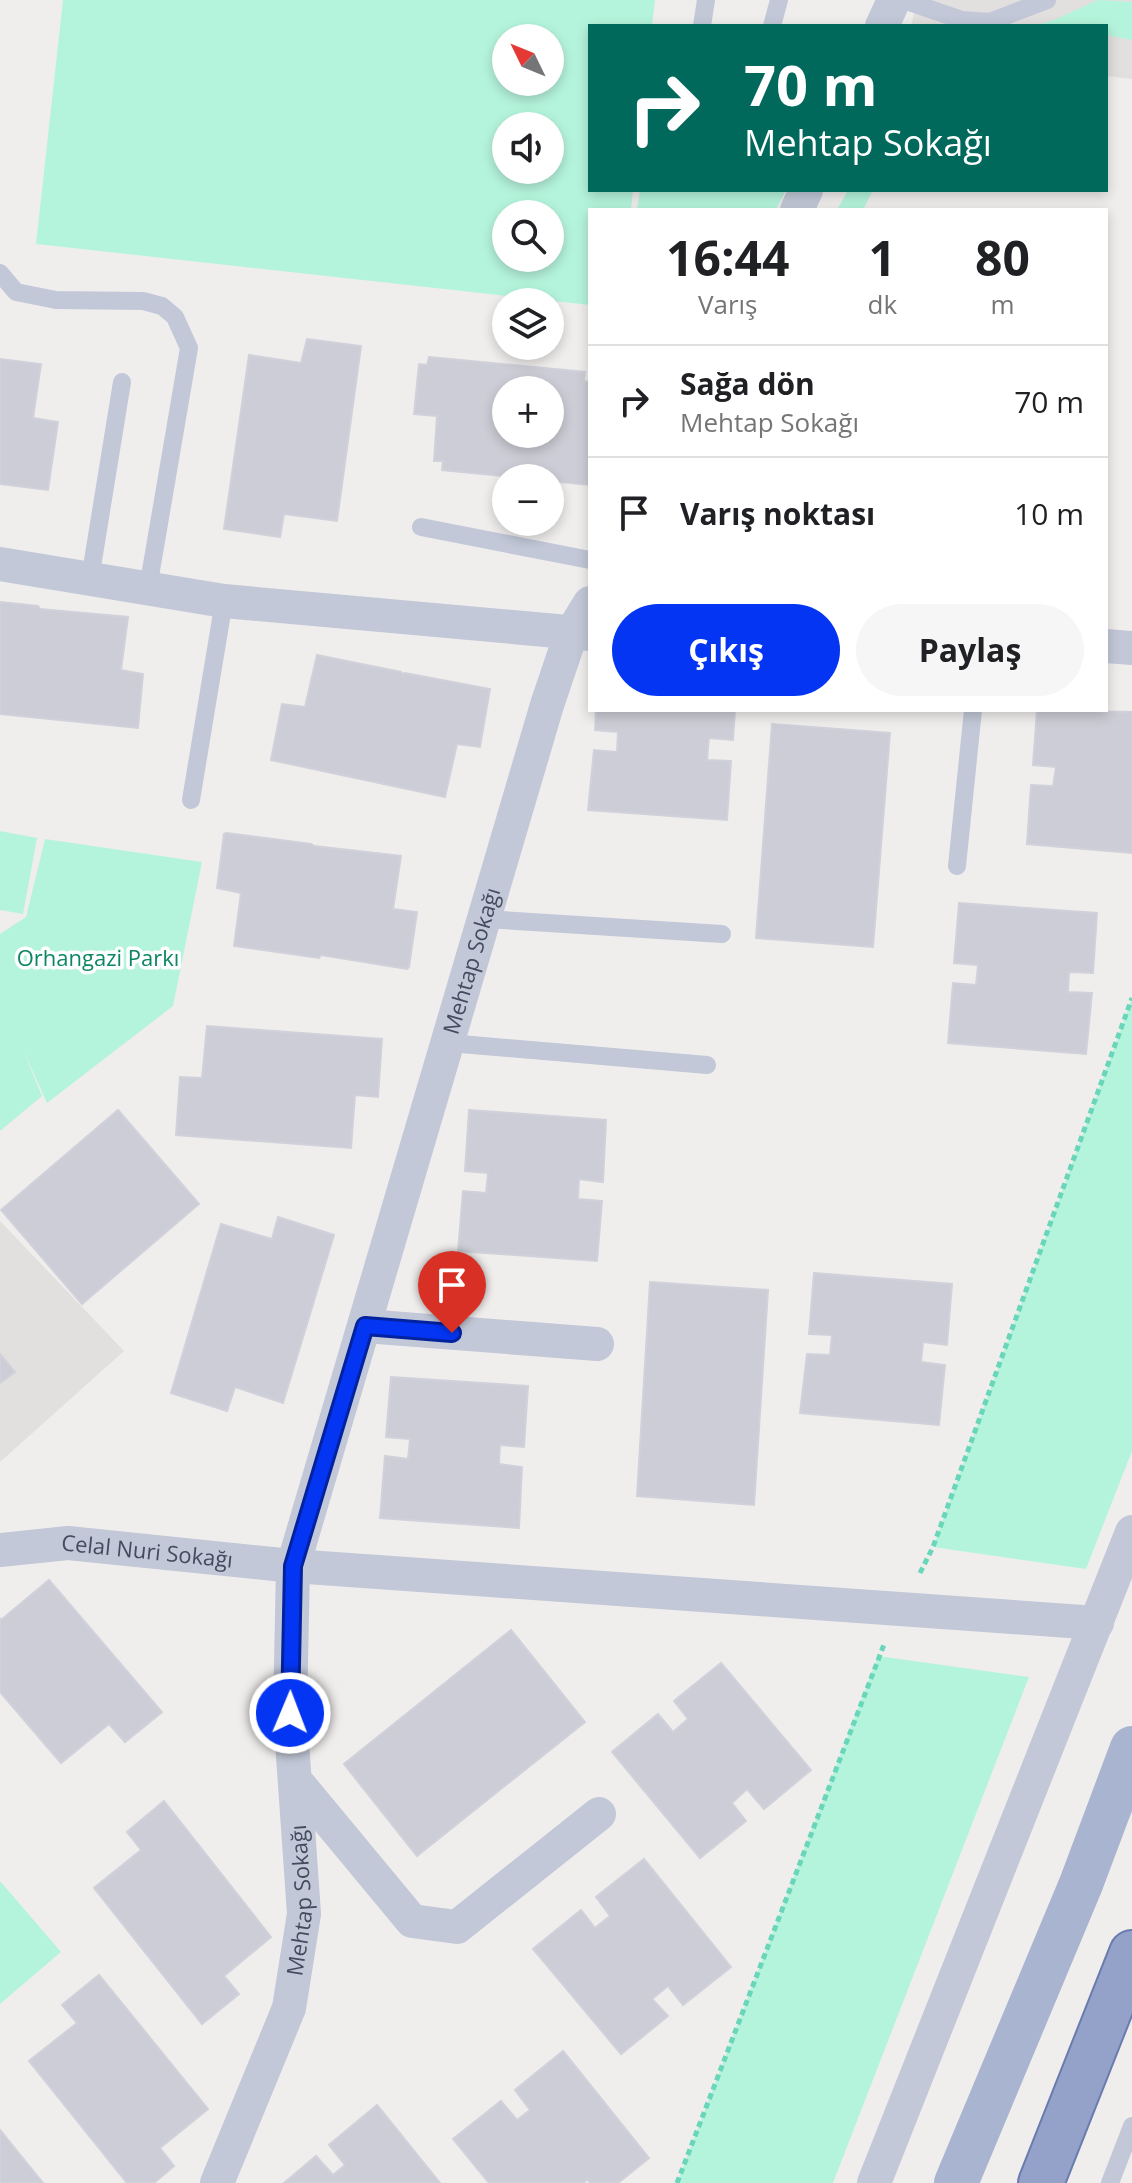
<!DOCTYPE html>
<html lang="tr">
<head>
<meta charset="utf-8">
<style>
	body { margin:0; font-family:"Open Sans",sans-serif; background:#f6f6f6; color:#202124; height:100vh; display:flex; flex-direction:column; font-size:30px; white-space:nowrap }
	* { box-sizing:border-box; margin:0 }
	p { font-size:26px; color:#757577 }
	.icon { flex:none; width:44px; height:44px; fill:none; stroke:currentColor; stroke-width:2; stroke-linecap:round; stroke-linejoin:round }
	.map { position:relative; flex:1; overflow:hidden }
	.side { position:absolute; left:588px; top:208px; width:520px; height:504px; display:flex; flex-direction:column; background:#fff; border-radius:0px; box-shadow:0 4px 12px #0003 }
	.side>* { flex:none }
	.top-card { position:absolute; left:588px; top:24px; width:520px; height:168px; border-radius:0px; box-shadow:0 4px 12px #0003; background:#00695c; color:#fff; overflow:hidden }
	.needle { width:52px; rotate:313deg }
	.buttons { position:absolute; left:492px; top:24px; display:grid; gap:16px }
	.buttons a { display:grid; place-items:center; width:72px; height:72px; border-radius:50%; background:#fff; box-shadow:0 4px 12px #0003; font-size:40px }
	.pin { position:absolute; display:grid; place-items:center; width:68px; height:68px; color:#fff; margin:-82px -34px; border-radius:50% 50% 50% 0; rotate:-45deg; box-shadow:0 0 8px #0007 }
	.pin .icon { rotate:45deg }
	.me { position:absolute; width:88px; margin:-44px; rotate:1deg; stroke-linejoin:round; filter:drop-shadow(0 0 6px #0008) }
	.turn { display:flex; align-items:center; gap:28px; height:168px; padding:0 24px; font-size:36px }
	.turn .icon { width:104px; height:104px; stroke-width:2.5 }
	.turn b { display:block; font-size:56px; line-height:68px }
	.eta { display:flex; justify-content:space-evenly; align-items:center; height:136px; text-align:center }
	.eta b { font-size:48px; font-weight:700; line-height:56px }
	.primary-button { display:flex; gap:16px; margin-top:auto; padding:16px 24px }
	.primary-button a { flex:1; height:92px; border-radius:48px; background:#0435f3; color:#fff; font-size:32px; font-weight:700; line-height:92px; text-align:center }
	.primary-button a+a { background:#f6f6f6; color:#202124 }
	ul { padding:0; list-style:none }
	li { display:flex; align-items:center; gap:24px; height:112px; padding:0 24px; border-top:2px solid #e0e0e0 }
	li div { flex:1 }
	li b { display:block; font-size:30px }
	li em { font-style:normal }
	.map>svg:first-child { display:block }
</style>
</head>
<body>
<div class="map">
<svg width="1132" height="2183" viewBox="0 0 1132 2183">
	<rect width="100%" height="100%" fill="#f0eeed"/>
	<g fill="#e2dfdf">
		<path d="M917,0H1132V79L1106,76V26H911Z"/>
		<path d="M0,1221L124,1351L0,1462Z"/>
	</g>
	<g fill="#b5f4dc" fill-rule="evenodd">
		<path d="M63,0H655L652,26H590V190H633L631,210H590V305L36,244ZM550,38V82H506V38ZM550,126V170H506V126ZM550,214V258H506V214Z"/>
		<path d="M1098,0L1132,2V40L1106,35V26H1034L1054,20Z"/>
		<path d="M640,190H786L776,210H637Z"/>
		<path d="M848,190H873L863,210H837Z"/>
		<path d="M0,831L37,838L23,914L0,910Z"/>
		<path d="M45,839L202,862L173,1006L47,1103L23,1050L42,1096L0,1131V934L26,917Z"/>
		<path d="M1132,998V1451L1086,1569L933,1547Z"/>
		<path d="M878,1656L1029,1677L833,2183H677Z"/>
		<path d="M0,1881L61,1952L0,2004Z"/>
	</g>
	<g fill="#cccdd6" stroke="#d0d1da" stroke-width="2" fill-rule="evenodd">
		<path d="M307,339L361,346L337,521L284,514L280,537L224,529L249,355L301,363Z"/>
		<path d="M429,357L585,372L584,381L590,382V485L550,481V478H522L442,470L443,461H434L437,416L414,414L419,364L427,365ZM506,390H550V434H506Z"/>
		<path d="M0,359L41,364L33,418L58,422L48,490L0,484Z"/>
		<path d="M0,602L38,606L40,609L128,617L121,670L143,674L138,728L0,714Z"/>
		<path d="M317,655L401,672L403,674L405,673L490,689L480,747L457,744L445,797L271,760L282,704L305,707Z"/>
		<path d="M596,710H735L733,740L709,738L707,760L731,761L727,820L588,810L594,750L617,752L618,732L595,730Z"/>
		<path d="M1037,710L1132,712V853L1027,844L1031,785L1053,786L1056,767L1033,765Z"/>
		<path d="M772,724L890,733L873,947L756,938Z"/>
		<path d="M226,833L311,844L314,846L401,856L393,909L417,912L409,967L407,969L321,955L319,958L234,946L241,893L217,888L224,834Z"/>
		<path d="M959,903L1097,913L1093,973L1069,972L1068,992L1092,993L1086,1054L948,1043L953,983L976,985L978,965L954,963Z"/>
		<path d="M207,1026L382,1039L378,1097L355,1095L351,1148L176,1135L180,1077L202,1078Z"/>
		<path d="M118,1110L199,1204L82,1304L1,1210Z"/>
		<path d="M469,1110L606,1120L603,1182L579,1179L578,1199L602,1201L597,1261L458,1251L463,1191L486,1193L488,1173L465,1171Z"/>
		<path d="M278,1217L334,1235L283,1403L235,1387L227,1411L171,1393L221,1224L272,1239Z"/>
		<path d="M814,1273L952,1284L947,1345L923,1342L921,1362L945,1365L939,1425L800,1413L807,1354L830,1355L832,1335L809,1334Z"/>
		<path d="M650,1282L768,1290L754,1505L637,1496Z"/>
		<path d="M0,1354L15,1372L0,1383Z"/>
		<path d="M391,1377L528,1386L524,1447L500,1445L499,1464L522,1467L519,1528L380,1518L385,1456L408,1459L410,1439L386,1437Z"/>
		<path d="M49,1580L162,1712L125,1742L109,1724L61,1763L0,1692V1618L1,1620Z"/>
		<path d="M511,1630L585,1722L417,1856L344,1764Z"/>
		<path d="M721,1663L811,1770L764,1809L747,1789L732,1803L746,1821L700,1858L612,1752L658,1714L673,1732L688,1719L674,1701Z"/>
		<path d="M164,1801L271,1937L224,1976L239,1994L202,2024L94,1888L141,1850L127,1832Z"/>
		<path d="M644,1859L731,1967L683,2005L668,1986L652,1999L668,2016L621,2054L533,1949L581,1910L595,1928L610,1916L596,1897Z"/>
		<path d="M99,1975L208,2109L160,2148L174,2166L154,2183H127L29,2061L77,2023L62,2005Z"/>
		<path d="M563,2051L649,2158L618,2183H590L587,2179L584,2183H489L453,2139L501,2101L517,2120L530,2110L515,2090Z"/>
		<path d="M377,2105L440,2183H284L316,2156L333,2175L345,2165L329,2145Z"/>
		<path d="M0,2130L43,2183H0Z"/>
	</g>
	<g fill="none" stroke-linecap="round" stroke-linejoin="round">
		<defs>
			<path id="trunk" d="M1041,2183L1132,1953"/>
		</defs>
		<use href="#trunk" stroke="#6a7bae" stroke-width="48"/>
		<g stroke="#6ad6b9" stroke-width="5" stroke-dasharray="6 4" stroke-linecap="butt">
			<path d="M920,1573L933,1547L1132,998"/>
			<path d="M677,2183L885,1642"/>
		</g>
		<g stroke="#c2c8d7" stroke-width="18">
			<path d="M903,0L962,20L990,22L1047,0"/>
			<path d="M702,26L706,0"/>
			<path d="M772,26L779,0"/>
			<path d="M0,273L16,292L56,300L143,301L162,306L175,317L189,348L148,588"/>
			<path d="M421,527L590,560"/>
			<path d="M90,579L122,382"/>
			<path d="M191,800L224,601"/>
			<path d="M957,866L973,710"/>
			<path d="M485,919L722,934"/>
			<path d="M449,1043L707,1065"/>
			<path d="M1110,2183L1132,2126"/>
		</g>
		<g stroke="#c2c8d7" stroke-width="34">
			<path d="M882,26L894,0"/>
			<path d="M797,210L806,190"/>
			<path d="M0,564L224,601L590,634"/>
			<path d="M1106,646L1132,648"/>
			<path d="M365,1326L597,1344"/>
			<path id="s1" d="M0,1550L68,1543L293,1566L1097,1623"/>
			<path d="M295,1780L412,1921L457,1927L599,1814"/>
			<path id="s2" d="M217,2183L289,2008L304,1914L290,1713L293,1566L547,705L571,634L590,603"/>
			<path d="M874,2183L1132,1532"/>
		</g>
		<path stroke="#a9b4d0" stroke-width="44" d="M956,2183L1081,1884L1132,1748"/>
		<use href="#trunk" stroke="#94a2ca" stroke-width="44"/>
	</g>
	<g fill="none" stroke-linecap="round" stroke-linejoin="round">
		<defs>
			<path id="route" d="M290,1713L293,1566L365,1326L452,1333"/>
		</defs>
		<use href="#route" stroke="#03229e" stroke-width="20"/>
		<use href="#route" stroke="#0435f3" stroke-width="14"/>
	</g>
	<g text-anchor="middle" stroke-width="7" stroke-linejoin="round" paint-order="stroke">
		<g font-size="22" fill="#0c8665" stroke="#fff">
			<text x="98" y="966">Orhangazi Parkı</text>
		</g>
		<g font-size="22" fill="#434b5d" stroke="#fff">
			<text dy="8" stroke="none"><textPath href="#s2" startOffset="1264">Mehtap Sokağı</textPath></text>
			<text dy="8" stroke="none"><textPath href="#s1" startOffset="148">Celal Nuri Sokağı</textPath></text>
			<text dy="8" stroke="none"><textPath href="#s2" startOffset="298">Mehtap Sokağı</textPath></text>
		</g>
	</g>
</svg>
<div class="buttons">
<a><svg class="needle" viewBox="-14 -14 28 28"><path d="M0-13l5 13h-10z" fill="#e53935"/><path d="M0 13l5-13h-10z" fill="#757577"/></svg></a>
<a><svg class="icon" aria-label="sound" viewBox="0 0 24 24"><path d="M4 9h4l5-4v14l-5-4H4zM17 9q2 3 0 6"/></svg></a>
<a><svg class="icon" aria-label="search" viewBox="0 0 24 24"><circle cx="10" cy="10" r="6"/><path d="M15 15l6 6"/></svg></a>
<a><svg class="icon" aria-label="layers" viewBox="0 0 24 24"><path d="M12 4l9 5-9 5-9-5zM3 14l9 5 9-5"/></svg></a>
<a>+</a>
<a>−</a>
</div>
<div class="pin" style="left:452px;top:1333px;background:#d93025"><svg class="icon" aria-label="arrive" viewBox="0 0 24 24"><path d="M6 21V4h12l-3 4 3 4H6"/></svg></div>
<svg class="me" style="left:290px;top:1713px" viewBox="-20 -20 40 40"><circle r="17" fill="#0435f3" stroke="#fff" stroke-width="3"/><path d="M0-11L8 9 0 5-8 9z" fill="#fff"/></svg>
<div class="top-card">
<div class="turn"><svg class="icon" aria-label="right" viewBox="0 0 24 24"><path d="M7 20v-9h11M14 6l5 5-5 5"/></svg><div><b>70 m</b>Mehtap Sokağı</div></div>
</div>
<section class="side">
<div class="eta">
<div><b>16:44</b><p>Varış</p></div>
<div><b>1</b><p>dk</p></div>
<div><b>80</b><p>m</p></div>
</div>
<ul>
<li><svg class="icon" aria-label="right" viewBox="0 0 24 24"><path d="M7 20v-9h11M14 6l5 5-5 5"/></svg><div><b>Sağa dön</b><p>Mehtap Sokağı</p></div><em>70 m</em></li>
<li><svg class="icon" aria-label="arrive" viewBox="0 0 24 24"><path d="M6 21V4h12l-3 4 3 4H6"/></svg><div><b>Varış noktası</b></div><em>10 m</em></li>
</ul>
<div class="primary-button"><a>Çıkış</a><a>Paylaş</a></div>
</section>
</div>
</body>
</html>
